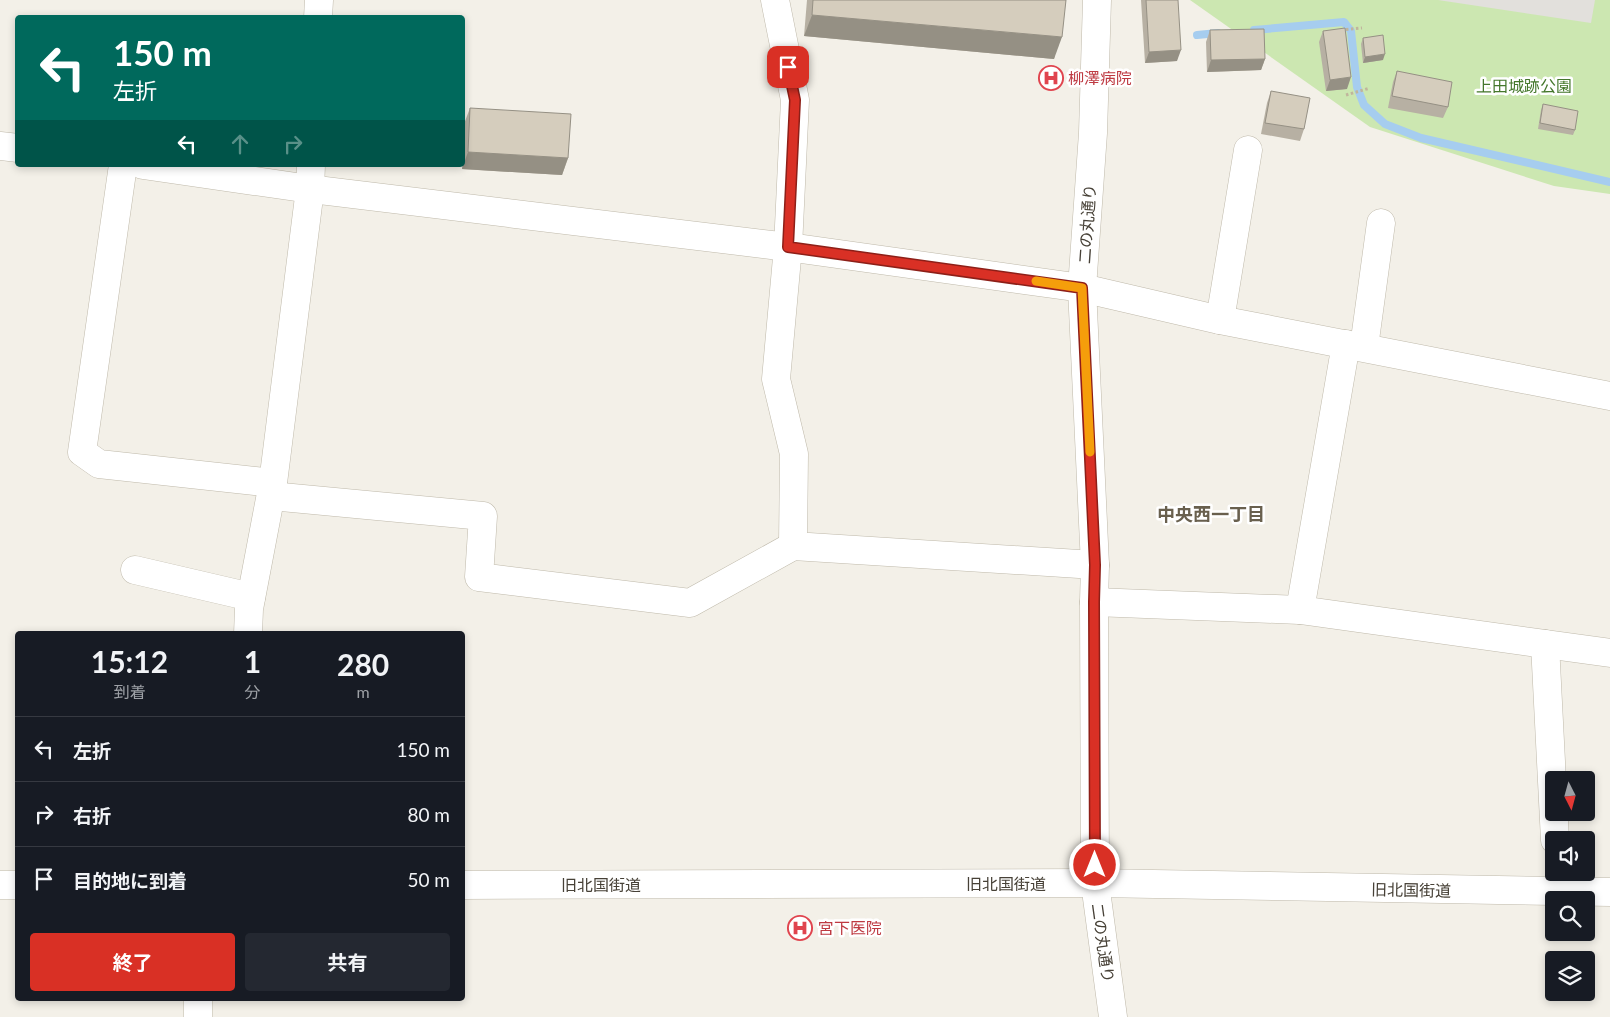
<!DOCTYPE html>
<html lang="ja">
<head>
<meta charset="utf-8">
<style>
	body { margin:0; font-family:Lato,"Noto Sans JP",sans-serif; background:#242831; color:#f1f3f6; height:100vh; display:flex; flex-direction:column; font-size:19px; white-space:nowrap }
	* { box-sizing:border-box; margin:0 }
	p { font-size:16px; color:#9ea1a6 }
	.icon { flex:none; width:28px; height:28px; fill:none; stroke:currentColor; stroke-width:2; stroke-linecap:round; stroke-linejoin:round }
	.map { position:relative; flex:1; overflow:hidden }
	.side { position:absolute; left:15px; top:631px; width:450px; height:370px; display:flex; flex-direction:column; background:#171b24; border-radius:5px; box-shadow:0 2px 8px #0003 }
	.side>* { flex:none }
	.top-card { position:absolute; left:15px; top:15px; width:450px; height:152px; border-radius:5px; box-shadow:0 2px 8px #0003; background:#00695c; color:#fff; overflow:hidden }
	.needle { width:32px; rotate:174deg }
	.buttons { position:absolute; left:1545px; top:771px; display:grid; gap:10px }
	.buttons a { display:grid; place-items:center; width:50px; height:50px; border-radius:5px; background:#171b24; box-shadow:0 2px 8px #0003; font-size:25px }
	.pin { position:absolute; display:grid; place-items:center; width:42px; height:42px; color:#fff; margin:-21px; border-radius:10px; box-shadow:0 2px 8px #0006 }
	.me { position:absolute; width:55px; margin:-28px; rotate:0deg; stroke-linejoin:round; filter:drop-shadow(0 0 4px #0008) }
	.turn { display:flex; align-items:center; gap:18px; height:105px; padding:0 15px; font-size:22px }
	.turn .icon { width:65px; height:65px; stroke-width:2.5 }
	.turn b { display:block; font-size:35px; line-height:42px }
	.lanes { display:flex; align-items:center; height:48px; padding:0 15px; background:#0003; justify-content:center; gap:25px; direction:ltr }
	.lanes .off { opacity:.35 }
	.eta { display:flex; justify-content:space-evenly; align-items:center; height:85px; text-align:center }
	.eta b { font-size:30px; font-weight:700; line-height:35px }
	.action { display:flex; gap:10px; margin-top:auto; padding:10px 15px }
	.action a { flex:1; height:58px; border-radius:5px; background:#d93025; color:#fff; font-size:20px; font-weight:700; line-height:58px; text-align:center }
	.action a+a { background:#242831; color:#f1f3f6 }
	ul { padding:0; list-style:none }
	li { display:flex; align-items:center; gap:15px; height:65px; padding:0 15px; border-top:1px solid #363941 }
	li div { flex:1 }
	li b { display:block; font-size:19px }
	li em { font-style:normal }
	.map>svg:first-child { display:block }
</style>
</head>
<body>
<div class="map">
<svg width="1610" height="1017" viewBox="0 0 1610 1017">
	<rect width="100%" height="100%" fill="#f3f0e8"/>
	<path fill="#cce7b1" d="M1190,0H1610V194L1554,186L1370,127Z"/>
	<path fill="#e2e0dc" d="M1438,0H1595L1591,23Z"/>
	<g fill="none" stroke-linecap="round" stroke-linejoin="round">
		<g stroke="#a6cdef" stroke-width="8">
			<path d="M1254,30L1344,22L1351,31L1357,87L1364,105L1385,124L1421,138L1610,182"/>
			<path d="M1197,35L1218,33"/>
		</g>
		<defs>
			<g id="minor">
				<path d="M775,0L795,100L788,247L776,379L794,454L793,546L1095,565"/>
				<path d="M1097,0L1093,133L1082,288L1095,565L1094,602L1095,883L1113,1017"/>
				<path d="M318,18L319,0"/>
				<path d="M0,146L18,148"/>
				<path d="M123,165L82,452L99,464L273,483"/>
				<path d="M143,165L310,189L788,247L1082,288L1220,320L1610,396"/>
				<path d="M1220,320L1248,150"/>
				<path d="M1364,347L1381,223"/>
				<path d="M271,496L483,516L479,577L690,603L793,546"/>
				<path d="M135,570L251,597"/>
				<path d="M1094,602L1300,610L1610,653"/>
				<path d="M1300,610L1346,344"/>
				<path d="M248,634L249,609L273,483L310,189L311,165"/>
				<path d="M1545,644L1555,840"/>
				<path d="M0,885H18"/>
				<path d="M462,885L1095,883L1610,892"/>
				<path d="M198,999V1017"/>
			</g>
		</defs>
		<use href="#minor" stroke="#bfb9aa" stroke-width="29"/>
		<g stroke="#c0b59c" stroke-width="3" stroke-dasharray="2.5 2.5" stroke-linecap="butt">
			<path d="M1341,30L1362,28"/>
			<path d="M1346,95L1370,88"/>
		</g>
		<use href="#minor" stroke="#fff" stroke-width="28"/>
	</g>
	<g fill="#b7b0a3">
		<path d="M807,0H1066L1054,59L804,36Z"/>
		<path d="M1141,0H1178L1177,61L1145,63Z"/>
		<path d="M1210,30L1265,59L1261,70L1207,72L1206,42Z"/>
		<path d="M1323,31L1347,89L1326,91L1319,42Z"/>
		<path d="M1363,38L1383,60L1363,63L1361,44Z"/>
		<path d="M1397,71L1448,107L1443,118L1388,108L1393,82Z"/>
		<path d="M1271,91L1304,129L1300,141L1261,134L1267,103Z"/>
		<path d="M1543,104L1575,130L1573,135L1538,129L1541,110Z"/>
		<path d="M470,108L568,158L562,175L462,169V165L464,124Z"/>
	</g>
	<g fill="#959084">
		<path d="M812,15L1062,37L1054,59L804,36Z"/>
		<path d="M1181,50L1177,61L1145,63L1149,52Z"/>
		<path d="M1385,54L1383,60L1363,63L1365,57Z"/>
		<path d="M1265,59L1261,70L1207,72L1211,60Z"/>
		<path d="M1351,77L1347,89L1326,91L1330,80Z"/>
		<path d="M468,152L568,158L562,175L462,169Z"/>
	</g>
	<g fill="#d5cdbd" stroke="#959084">
		<path d="M813,0H1066L1062,37L812,15Z"/>
		<path d="M1146,0H1178L1181,50L1149,52Z"/>
		<path d="M1345,28L1351,77L1330,80L1323,31Z"/>
		<path d="M1264,29L1265,59L1211,60L1210,30Z"/>
		<path d="M1383,35L1385,54L1365,57L1363,38Z"/>
		<path d="M1397,71L1452,82L1448,107L1392,96Z"/>
		<path d="M1271,91L1310,98L1304,129L1265,123Z"/>
		<path d="M1543,104L1578,111L1575,130L1540,123Z"/>
		<path d="M470,108L571,114L568,158L468,152Z"/>
	</g>
	<g fill="none" stroke-linecap="round" stroke-linejoin="round">
		<defs>
			<path id="route" d="M788,67L795,100L788,247L1082,288L1095,565L1094,602L1095,865"/>
		</defs>
		<use href="#route" stroke="#8d1f18" stroke-width="12"/>
		<use href="#route" stroke="#d93025" stroke-width="9"/>
		<path stroke="#f59e0b" stroke-width="9" d="M1036,281L1082,288L1090,452"/>
	</g>
	<defs>
		<symbol id="hospital-ring" viewBox="-11 -11 22 22"><circle r="9.5" fill="#fff" stroke="#e0444e" stroke-width="1.5"/><path d="M-5-5h3v3.5h4V-5h3V5h-3V1.5h-4V5h-3Z" fill="#e0444e"/></symbol>
	</defs>
	<g fill-rule="evenodd">
		<use href="#hospital-ring" x="1037" y="64" width="28" height="28"/>
		<use href="#hospital-ring" x="786" y="914" width="28" height="28"/>
	</g>
	<g text-anchor="middle" stroke-width="5" stroke-linejoin="round" paint-order="stroke">
		<g font-size="16" fill="#be3a42" stroke="#fff" text-anchor="start">
			<text x="1068" y="84">柳澤病院</text>
			<text x="818" y="934">宮下医院</text>
		</g>
		<g font-size="16" fill="#44772b" stroke="#fff">
			<text x="1524" y="92">上田城跡公園</text>
		</g>
		<g font-size="16" fill="#474137" stroke="#fff">
			<text transform="translate(1087 224) rotate(-86)" y="6">二の丸通り</text>
			<text x="1006" y="890">旧北国街道</text>
			<text x="601" y="891">旧北国街道</text>
			<text transform="translate(1411 890) rotate(1)" y="6">旧北国街道</text>
			<text transform="translate(1103 943) rotate(82)" y="6">二の丸通り</text>
		</g>
		<g font-size="18" font-weight="bold" fill="#69604e" stroke="#fff">
			<text x="1211" y="521">中央西一丁目</text>
		</g>
	</g>
</svg>
<div class="buttons">
<a><svg class="needle" viewBox="-14 -14 28 28"><path d="M0-13l5 13h-10z" fill="#e53935"/><path d="M0 13l5-13h-10z" fill="#9ea1a6"/></svg></a>
<a><svg class="icon" aria-label="sound" viewBox="0 0 24 24"><path d="M4 9h4l5-4v14l-5-4H4zM17 9q2 3 0 6"/></svg></a>
<a><svg class="icon" aria-label="search" viewBox="0 0 24 24"><circle cx="10" cy="10" r="6"/><path d="M15 15l6 6"/></svg></a>
<a><svg class="icon" aria-label="layers" viewBox="0 0 24 24"><path d="M12 4l9 5-9 5-9-5zM3 14l9 5 9-5"/></svg></a>
</div>
<div class="pin" style="left:788px;top:67px;background:#d93025"><svg class="icon" aria-label="arrive" viewBox="0 0 24 24"><path d="M6 21V4h12l-3 4 3 4H6"/></svg></div>
<svg class="me" style="left:1095px;top:865px" viewBox="-20 -20 40 40"><circle r="17" fill="#d93025" stroke="#fff" stroke-width="3"/><path d="M0-11L8 9 0 5-8 9z" fill="#fff"/></svg>
<div class="top-card">
<div class="turn"><svg class="icon" aria-label="left" viewBox="0 0 24 24"><path d="M17 20v-9H6M10 6l-5 5 5 5"/></svg><div><b>150 m</b>左折</div></div>
<div class="lanes"><svg class="icon" aria-label="left" viewBox="0 0 24 24"><path d="M17 20v-9H6M10 6l-5 5 5 5"/></svg><svg class="icon off" aria-label="ahead" viewBox="0 0 24 24"><path d="M12 20V5M6 11l6-6 6 6"/></svg><svg class="icon off" aria-label="right" viewBox="0 0 24 24"><path d="M7 20v-9h11M14 6l5 5-5 5"/></svg></div>
</div>
<section class="side">
<div class="eta">
<div><b>15:12</b><p>到着</p></div>
<div><b>1</b><p>分</p></div>
<div><b>280</b><p>m</p></div>
</div>
<ul>
<li><svg class="icon" aria-label="left" viewBox="0 0 24 24"><path d="M17 20v-9H6M10 6l-5 5 5 5"/></svg><div><b>左折</b></div><em>150 m</em></li>
<li><svg class="icon" aria-label="right" viewBox="0 0 24 24"><path d="M7 20v-9h11M14 6l5 5-5 5"/></svg><div><b>右折</b></div><em>80 m</em></li>
<li><svg class="icon" aria-label="arrive" viewBox="0 0 24 24"><path d="M6 21V4h12l-3 4 3 4H6"/></svg><div><b>目的地に到着</b></div><em>50 m</em></li>
</ul>
<div class="action"><a>終了</a><a>共有</a></div>
</section>
</div>
</body>
</html>
